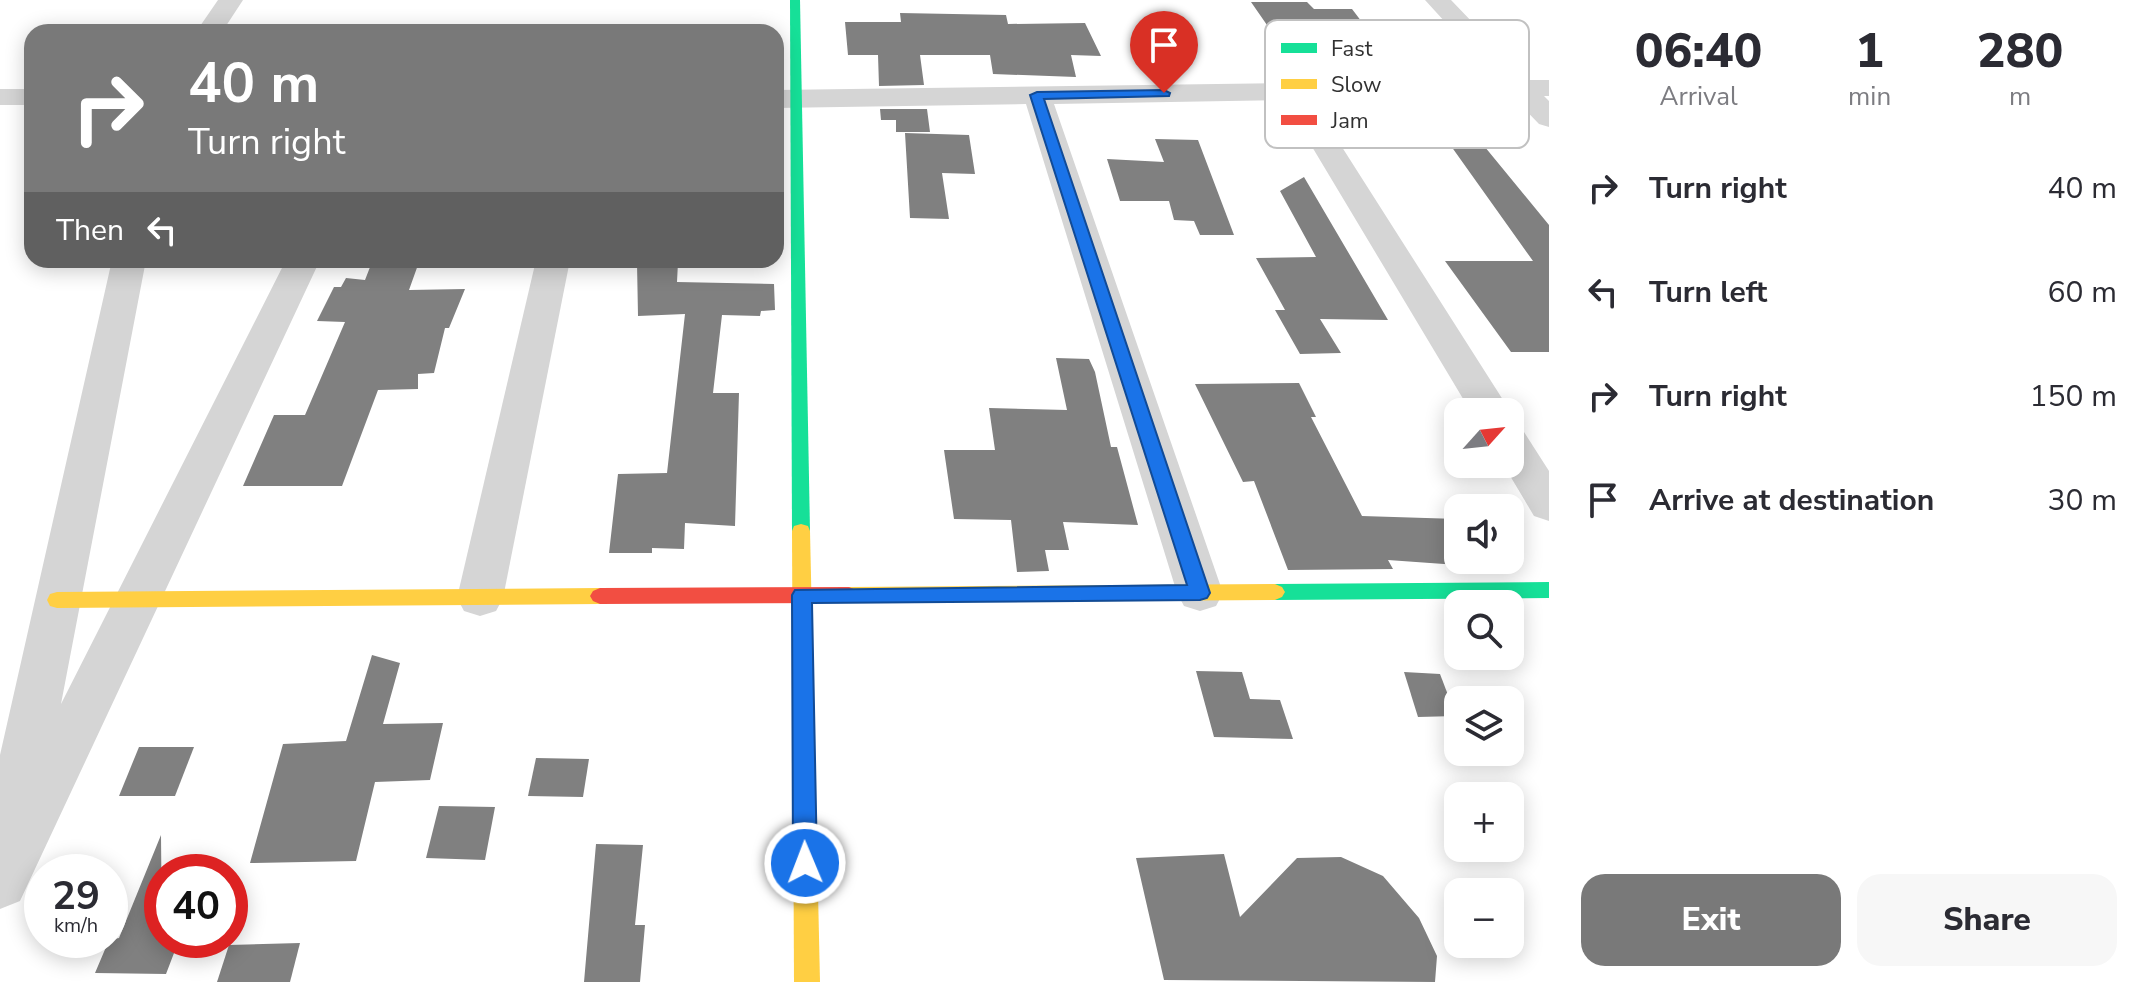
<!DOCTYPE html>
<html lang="en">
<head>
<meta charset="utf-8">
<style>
	body { margin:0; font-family:"Nunito Sans",sans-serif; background:#f7f7f7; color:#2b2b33; height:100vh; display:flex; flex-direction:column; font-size:30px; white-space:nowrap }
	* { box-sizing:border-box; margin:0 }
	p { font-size:26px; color:#7c7c81 }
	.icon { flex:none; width:44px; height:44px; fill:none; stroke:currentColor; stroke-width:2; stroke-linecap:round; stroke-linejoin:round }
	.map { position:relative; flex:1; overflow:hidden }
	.details { display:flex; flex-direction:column; background:#fff; width:600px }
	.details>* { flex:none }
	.guide { position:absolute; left:24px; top:24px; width:760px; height:244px; border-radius:24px; box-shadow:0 4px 20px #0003; background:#797979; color:#fff; overflow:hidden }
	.needle { width:52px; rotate:63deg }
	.fabs { position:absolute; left:1444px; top:398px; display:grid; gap:16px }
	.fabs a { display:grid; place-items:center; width:80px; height:80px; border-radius:16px; background:#fff; box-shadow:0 4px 20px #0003; font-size:40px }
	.speed { position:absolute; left:24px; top:854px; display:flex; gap:16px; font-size:40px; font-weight:700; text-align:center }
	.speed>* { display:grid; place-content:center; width:104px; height:104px; border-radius:50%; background:#fff; box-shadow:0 4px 20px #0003; line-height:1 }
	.speed small { font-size:20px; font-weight:400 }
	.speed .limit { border:12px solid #d22; background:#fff; color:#111 }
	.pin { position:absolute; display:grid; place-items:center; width:68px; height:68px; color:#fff; margin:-82px -34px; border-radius:50% 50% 50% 0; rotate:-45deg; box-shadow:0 0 8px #0007 }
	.pin .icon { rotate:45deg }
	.me { position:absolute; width:88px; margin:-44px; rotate:359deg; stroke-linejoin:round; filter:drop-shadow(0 0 6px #0008) }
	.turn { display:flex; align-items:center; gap:28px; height:168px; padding:0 32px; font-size:36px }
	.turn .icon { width:104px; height:104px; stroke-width:2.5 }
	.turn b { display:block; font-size:56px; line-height:68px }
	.then { display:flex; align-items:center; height:76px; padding:0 32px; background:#0003; gap:16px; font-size:30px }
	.eta { display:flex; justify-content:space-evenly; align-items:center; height:136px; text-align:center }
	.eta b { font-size:48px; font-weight:800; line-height:56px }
	.button { display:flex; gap:16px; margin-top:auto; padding:16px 32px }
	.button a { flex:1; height:92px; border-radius:24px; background:#797979; color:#fff; font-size:32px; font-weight:800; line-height:92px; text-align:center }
	.button a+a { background:#f7f7f7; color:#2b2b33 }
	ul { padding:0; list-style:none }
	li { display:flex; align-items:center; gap:24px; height:104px; padding:0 32px }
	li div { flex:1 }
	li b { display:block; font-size:30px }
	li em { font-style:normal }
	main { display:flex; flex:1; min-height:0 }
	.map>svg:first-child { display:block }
</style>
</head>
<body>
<main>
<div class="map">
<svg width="1549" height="982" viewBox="0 0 1549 982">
	<rect width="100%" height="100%" fill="#fff"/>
	<g fill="#808080">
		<path d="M1251,2H1307L1314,9H1352L1387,55L1287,54Z"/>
		<path d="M900,13L1006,15L1008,24L1085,23L1101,56L1071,55L1076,77L993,74L990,55H920L924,85L879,86L878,55H848L845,22H901Z"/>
		<path d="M880,109H927L930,132H896V120H881Z"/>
		<path d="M1471,130L1549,225V352H1511L1445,261H1533L1451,146Z"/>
		<path d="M905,133L969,135L975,174L942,173L949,219L910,218Z"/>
		<path d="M1155,139L1198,140L1234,235H1200L1194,221L1174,220L1169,201H1120L1107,159L1164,162Z"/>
		<path d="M1304,177L1388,320L1320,319L1341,353L1300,354L1275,310H1285L1256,258L1316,257L1280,191Z"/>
		<path d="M372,262H419L409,290L465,289L449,328H445L434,373L418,374V389L378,390L342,486H243L274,415H305L345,322L317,321L334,287H341L346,278L365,280Z"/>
		<path d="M678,262L677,282L774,284L775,310L761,311L760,316L722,315L713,393H739L735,526L685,523L684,549L652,548V553H609L618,474L667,473L685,314L638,316L637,263Z"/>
		<path d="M1056,358L1089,359L1095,372L1111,447H1117L1138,525L1063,522L1069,550H1045L1049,571L1017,572L1011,520L954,519L944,450H995L989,408L1067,410Z"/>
		<path d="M1299,383L1316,417H1311L1362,516L1458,519V565L1388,560L1393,569L1288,570L1254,481L1243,482L1195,384Z"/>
		<path d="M372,655L400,663L383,724L443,723L430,780L375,782L356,861L250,863L283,744L346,741Z"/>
		<path d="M1196,671L1242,672L1250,699L1280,700L1293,739L1214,737Z"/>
		<path d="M1404,672L1440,674L1456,716L1418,717Z"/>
		<path d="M139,747H194L175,796H119Z"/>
		<path d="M536,758L589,759L583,797L528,796Z"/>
		<path d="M439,806L495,807L485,860L426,858Z"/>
		<path d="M161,835L162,940H179L166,974L95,973L109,940L119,938Z"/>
		<path d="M596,844L643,845L635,925H645L640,982H584Z"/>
		<path d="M1224,854L1240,917L1297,858L1341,857L1383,876L1419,918L1437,956L1435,982L1164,980L1136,858Z"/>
		<path d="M300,943L290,982H217L229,945Z"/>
	</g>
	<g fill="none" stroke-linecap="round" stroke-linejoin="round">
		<g fill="#d5d5d5" fill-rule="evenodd">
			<path d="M218,0H243L222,32H196Z"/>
			<path d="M1425,0H1451L1528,80H1549V96H1544L1549,101V127L1539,124L1513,97L1312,100L1505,403L1511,412L1510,413L1471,412L1284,100L1054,104L1223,593L1216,606L1200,611L1184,606L1177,593L1026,104L776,108V90L1498,80Z"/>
			<rect x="0" y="89" width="32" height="16"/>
			<path d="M112,260H146L61,704L286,260H320L20,901L0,909V755Z"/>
			<path d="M536,260H570L503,598L496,611L480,616L464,611L457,598Z"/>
			<path d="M1510,428L1524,432L1549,471V521L1534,516L1503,464H1510Z"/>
		</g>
		<g fill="#16e098" fill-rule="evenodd">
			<path d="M790,0H800L810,531L808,536H794L792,531Z"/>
			<path d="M1549,582V598L1275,600L1268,597L1265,592L1268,587L1275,584Z"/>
		</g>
		<g fill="#ffcf43" fill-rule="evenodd">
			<path d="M801,524L808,526L810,531L820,982H794L792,531L794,526Z"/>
			<path d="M1275,584L1282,587L1285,592L1282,597L1275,600L849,603L842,600L839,595L842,590L849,587Z"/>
			<path d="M600,588L607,591L610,596L607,601L600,604L57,608L50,606L47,600L50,594L57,592Z"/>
		</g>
		<path fill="#f24e42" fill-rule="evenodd" d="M849,587L856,590L859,595L856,600L849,603L600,604L593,601L590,596L593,591L600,588Z"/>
	</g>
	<path fill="#1a73e8" stroke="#114b97" stroke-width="2" d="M1164,90L1170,93L1169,96L1044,99L1210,593L1207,598L1200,600L812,603L817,863L813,871L805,874L797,871L793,863L792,595L795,590L1187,585L1030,95L1037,92Z"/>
	<rect x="1265" y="20" width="264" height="128" rx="12" fill="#fff" stroke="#c1c1c1" stroke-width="2"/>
	<rect x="1281" y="43" width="36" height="10" fill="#16e098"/>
	<rect x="1281" y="79" width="36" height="10" fill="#ffcf43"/>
	<rect x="1281" y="115" width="36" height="10" fill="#f24e42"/>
	<g font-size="22" fill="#313131">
		<text x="1331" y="56">Fast</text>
		<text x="1331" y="92">Slow</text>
		<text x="1331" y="128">Jam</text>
	</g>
</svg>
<div class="fabs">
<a><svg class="needle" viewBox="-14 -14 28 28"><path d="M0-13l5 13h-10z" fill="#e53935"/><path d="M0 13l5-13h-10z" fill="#7c7c81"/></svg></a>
<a><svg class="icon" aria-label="sound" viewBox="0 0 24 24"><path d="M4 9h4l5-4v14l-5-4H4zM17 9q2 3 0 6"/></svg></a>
<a><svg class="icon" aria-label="search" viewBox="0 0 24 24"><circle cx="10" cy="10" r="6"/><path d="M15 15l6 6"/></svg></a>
<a><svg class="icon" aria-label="layers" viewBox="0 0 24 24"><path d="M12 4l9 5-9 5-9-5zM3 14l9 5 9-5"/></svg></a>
<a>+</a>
<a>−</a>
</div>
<div class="speed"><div>29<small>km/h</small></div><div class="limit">40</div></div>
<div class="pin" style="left:1164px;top:93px;background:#d93025"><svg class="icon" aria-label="arrive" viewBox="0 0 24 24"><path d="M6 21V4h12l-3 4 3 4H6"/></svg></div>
<svg class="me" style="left:805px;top:863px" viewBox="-20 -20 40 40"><circle r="17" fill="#1a73e8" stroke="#fff" stroke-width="3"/><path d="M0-11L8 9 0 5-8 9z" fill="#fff"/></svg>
<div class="guide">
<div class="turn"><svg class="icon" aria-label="right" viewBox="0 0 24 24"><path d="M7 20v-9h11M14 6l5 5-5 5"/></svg><div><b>40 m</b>Turn right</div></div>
<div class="then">Then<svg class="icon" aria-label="left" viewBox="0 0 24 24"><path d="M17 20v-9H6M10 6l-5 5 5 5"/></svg></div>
</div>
</div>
<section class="details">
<div class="eta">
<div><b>06:40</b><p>Arrival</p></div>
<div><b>1</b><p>min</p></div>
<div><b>280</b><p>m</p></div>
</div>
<ul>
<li><svg class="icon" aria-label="right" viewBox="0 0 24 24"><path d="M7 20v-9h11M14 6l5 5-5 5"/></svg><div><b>Turn right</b></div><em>40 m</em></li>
<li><svg class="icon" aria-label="left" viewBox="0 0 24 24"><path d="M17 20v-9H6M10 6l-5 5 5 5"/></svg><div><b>Turn left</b></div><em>60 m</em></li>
<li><svg class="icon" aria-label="right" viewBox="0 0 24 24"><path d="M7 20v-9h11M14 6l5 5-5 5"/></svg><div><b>Turn right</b></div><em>150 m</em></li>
<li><svg class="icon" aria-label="arrive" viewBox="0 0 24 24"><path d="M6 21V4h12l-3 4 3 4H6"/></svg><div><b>Arrive at destination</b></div><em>30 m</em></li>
</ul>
<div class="button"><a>Exit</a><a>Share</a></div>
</section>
</main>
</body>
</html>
